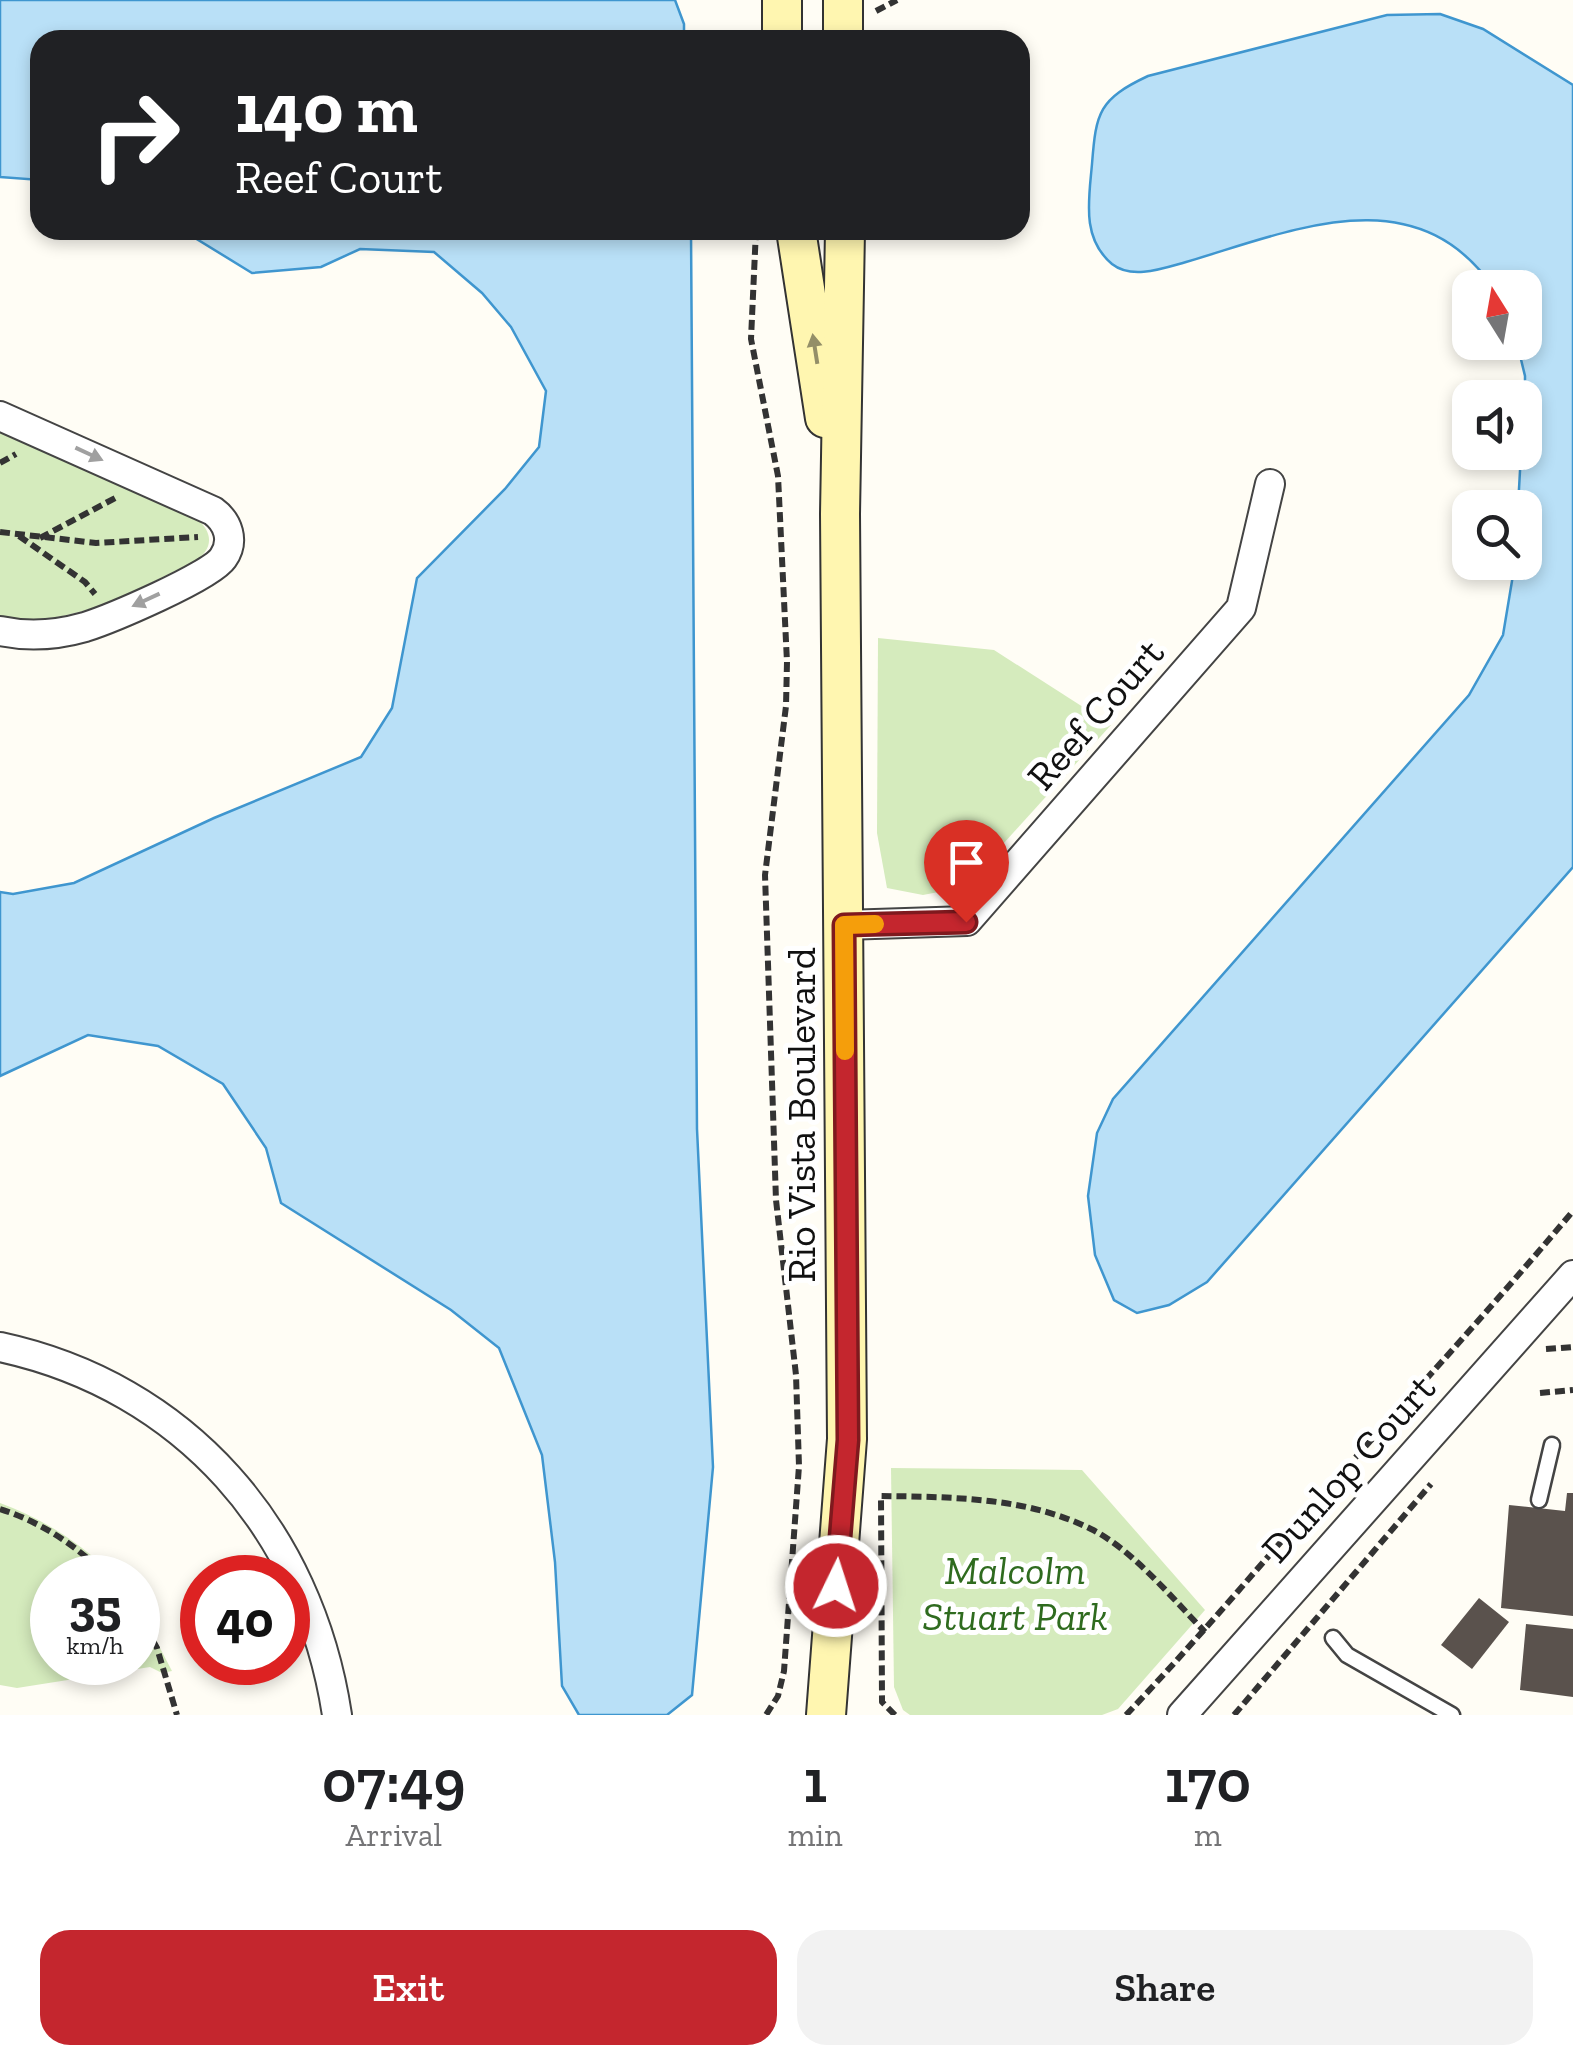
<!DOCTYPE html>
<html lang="en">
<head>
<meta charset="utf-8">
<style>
	body { margin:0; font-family:"Zilla Slab",serif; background:#f2f2f2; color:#202124; height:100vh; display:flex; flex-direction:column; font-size:38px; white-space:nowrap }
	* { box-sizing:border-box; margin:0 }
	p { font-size:32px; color:#757577 }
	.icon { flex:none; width:55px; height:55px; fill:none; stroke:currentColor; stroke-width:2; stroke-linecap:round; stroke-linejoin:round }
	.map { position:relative; height:1715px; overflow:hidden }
	.details { display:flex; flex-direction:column; background:#fff; flex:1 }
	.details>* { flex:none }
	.top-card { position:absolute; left:30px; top:30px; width:1000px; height:210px; border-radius:30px; box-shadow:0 5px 15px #0003; background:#202124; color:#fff; overflow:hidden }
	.needle { width:65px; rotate:349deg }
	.tools { position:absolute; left:1452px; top:270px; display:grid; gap:20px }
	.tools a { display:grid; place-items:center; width:90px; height:90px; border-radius:20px; background:#fff; box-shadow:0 5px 15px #0003; font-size:50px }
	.speed { position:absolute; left:30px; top:1555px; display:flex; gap:20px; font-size:50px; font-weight:700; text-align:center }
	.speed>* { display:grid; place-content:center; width:130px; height:130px; border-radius:50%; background:#fff; box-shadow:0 5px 15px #0003; line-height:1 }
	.speed small { font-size:25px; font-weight:400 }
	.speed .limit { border:15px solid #d22; background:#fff; color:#111 }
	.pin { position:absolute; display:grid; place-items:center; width:85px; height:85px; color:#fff; margin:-102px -42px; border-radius:50% 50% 50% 0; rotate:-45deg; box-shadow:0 0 10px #0007 }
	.pin .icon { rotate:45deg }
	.me { position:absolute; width:110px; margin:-55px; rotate:4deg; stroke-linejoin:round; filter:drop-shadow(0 0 8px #0008) }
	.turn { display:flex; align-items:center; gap:35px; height:210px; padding:0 40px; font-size:45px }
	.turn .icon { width:130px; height:130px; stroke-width:2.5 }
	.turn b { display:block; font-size:70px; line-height:85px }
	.eta { display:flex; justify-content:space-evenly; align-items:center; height:170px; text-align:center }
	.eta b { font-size:60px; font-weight:600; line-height:70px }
	.cta { display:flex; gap:20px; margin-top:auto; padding:20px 40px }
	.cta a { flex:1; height:115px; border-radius:30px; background:#c4262e; color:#fff; font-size:40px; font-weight:600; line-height:115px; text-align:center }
	.cta a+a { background:#f2f2f2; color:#202124 }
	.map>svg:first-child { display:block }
</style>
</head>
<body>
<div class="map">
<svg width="1573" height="1715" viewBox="0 0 1573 1715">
	<rect width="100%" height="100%" fill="#fffdf5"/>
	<g fill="#d5ebbd">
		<path d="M0,430L197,519C214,533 213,550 194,562C133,590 70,631 0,616Z"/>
		<path d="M878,638L994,650L1111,725L964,887L923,895L887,888L877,833Z"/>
		<path d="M891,1468L1082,1470L1205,1610L1118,1709L1102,1715H910L903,1710L894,1687Z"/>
		<path d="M0,1503C44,1519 82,1544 115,1577L52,1578V1662H138V1606L172,1671L162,1673L150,1667L17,1688L0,1685Z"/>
	</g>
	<g fill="#b9e0f7" stroke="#3f96cf" stroke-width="2.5">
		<path d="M0,0H675L684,24V40H40V180L0,177Z"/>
		<path d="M1440,14L1483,29L1573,85V867L1207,1282L1169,1305L1137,1313L1114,1300L1095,1255L1088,1196L1097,1133L1113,1099L1469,695L1503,635L1515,563L1525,562V508L1518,507L1521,453L1525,452V376L1517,343L1525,342V288L1493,287C1414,175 1292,231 1186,262C1164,268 1132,280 1112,264C1081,238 1089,199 1092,164C1096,112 1099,99 1148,76L1387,15Z"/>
		<path d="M182,230H691L697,1129L713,1467L692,1695L667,1715H579L562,1686L555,1562L542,1455L499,1348L451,1310L281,1203L266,1148L223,1084L158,1046L88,1035L0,1076V892L13,894L74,883L214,818L361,757L392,708L417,578L505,489L539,447L546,391L511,327L482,293L434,252L360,249L321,267L252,273Z"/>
	</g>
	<g fill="#5a524d">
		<path d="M1567,1493H1573V1616L1501,1608L1509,1505L1565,1511Z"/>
		<path d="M1479,1598L1509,1622L1472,1669L1441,1645Z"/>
		<path d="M1526,1624L1573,1629V1697L1520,1690Z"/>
	</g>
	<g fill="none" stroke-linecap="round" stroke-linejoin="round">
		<defs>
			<g id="lane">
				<path d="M1539,1500L1552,1445"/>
				<path d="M1333,1638L1347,1655L1452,1715"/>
			</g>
			<g id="street">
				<path d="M0,416L213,511C228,522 235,541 223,558C210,577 110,619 85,627C57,635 28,637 0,631"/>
				<path d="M844,925L967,921L1241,608L1270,484"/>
				<path d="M0,1347C185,1387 309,1530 337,1715"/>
				<path d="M1182,1715L1573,1275"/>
			</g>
			<g id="secondary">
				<path d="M782,0V40"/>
				<path d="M843,0V40"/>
				<path d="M796,230L825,418"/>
				<path d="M826,1715L847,1439L840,514L845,230"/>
			</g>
		</defs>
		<use href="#lane" stroke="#444" stroke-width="19"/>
		<use href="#street" stroke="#444" stroke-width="32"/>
		<use href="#secondary" stroke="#333" stroke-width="42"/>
		<g stroke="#333" stroke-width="6" stroke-dasharray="10 5" stroke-linecap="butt">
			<path d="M876,11L897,0"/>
			<path d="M756,230L751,339L778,476L787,662L786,706L765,875L776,1200L796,1375L799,1466L784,1671L778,1696L766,1715"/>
			<path d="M0,463L16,454"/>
			<path d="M0,532L96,543L198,537"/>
			<path d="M19,536L85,582L95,594"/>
			<path d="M40,538L117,497"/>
			<path d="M1546,1349L1573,1347"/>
			<path d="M1540,1393L1573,1390"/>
			<path d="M0,1509C41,1522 78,1546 108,1578"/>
			<path d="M138,1614L157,1648L177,1715"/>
			<path d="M895,1715L882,1702L881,1496C951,1497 1027,1497 1091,1529C1132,1549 1173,1599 1205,1632"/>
			<path d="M1126,1715C1202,1635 1272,1551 1345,1469C1422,1384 1499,1299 1573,1211"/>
			<path d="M1234,1715L1431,1484"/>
		</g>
		<use href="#lane" stroke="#fff" stroke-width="14"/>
		<use href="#street" stroke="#fff" stroke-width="28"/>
		<use href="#secondary" stroke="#fff6b0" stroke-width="38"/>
	</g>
	<defs><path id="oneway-solid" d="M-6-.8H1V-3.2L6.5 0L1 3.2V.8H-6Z" transform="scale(2.5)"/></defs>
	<use fill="#948f68" href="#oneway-solid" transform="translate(815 349) rotate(-99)"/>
	<g fill="#a0a0a0">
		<use href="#oneway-solid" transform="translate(89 454) rotate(25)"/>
		<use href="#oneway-solid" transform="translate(146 600) rotate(155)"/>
	</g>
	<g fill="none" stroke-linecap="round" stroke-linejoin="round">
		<defs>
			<path id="route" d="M836,1586L848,1440L844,925L966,922"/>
		</defs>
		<use href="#route" stroke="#7f191e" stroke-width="25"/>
		<use href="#route" stroke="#c4262e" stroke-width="18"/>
		<path stroke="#f59e0b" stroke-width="18" d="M845,1051L844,925L875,924"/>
	</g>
	<g text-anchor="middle" stroke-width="10" stroke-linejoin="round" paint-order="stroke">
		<g font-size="40" fill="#111" stroke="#fff">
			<text transform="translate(1095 714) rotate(-49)" y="14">Reef Court</text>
			<text transform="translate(801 1115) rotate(-90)" y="14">Rio Vista Boulevard</text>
			<text transform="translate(1348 1468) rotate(-48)" y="14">Dunlop Court</text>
		</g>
		<g font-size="40" font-style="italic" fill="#2f6b1f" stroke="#fff">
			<text x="1015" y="1584">Malcolm<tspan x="1015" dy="46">Stuart Park</tspan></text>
		</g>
	</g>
</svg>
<div class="tools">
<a><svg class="needle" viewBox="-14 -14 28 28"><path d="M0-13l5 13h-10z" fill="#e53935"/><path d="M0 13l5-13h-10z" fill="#757577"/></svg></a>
<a><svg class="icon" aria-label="sound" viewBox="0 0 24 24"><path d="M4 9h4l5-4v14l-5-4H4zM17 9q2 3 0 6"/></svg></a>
<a><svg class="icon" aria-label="search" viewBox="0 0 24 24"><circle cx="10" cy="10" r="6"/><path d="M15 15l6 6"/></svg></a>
</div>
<div class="speed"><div>35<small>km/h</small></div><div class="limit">40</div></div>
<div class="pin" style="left:966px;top:922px;background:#d93025"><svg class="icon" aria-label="arrive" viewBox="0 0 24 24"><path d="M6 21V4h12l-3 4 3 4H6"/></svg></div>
<svg class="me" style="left:836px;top:1586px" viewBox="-20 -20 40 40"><circle r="17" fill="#c4262e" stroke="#fff" stroke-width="3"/><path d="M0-11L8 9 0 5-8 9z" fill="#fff"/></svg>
<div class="top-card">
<div class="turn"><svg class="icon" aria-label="right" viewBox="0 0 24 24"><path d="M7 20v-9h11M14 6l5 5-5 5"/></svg><div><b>140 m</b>Reef Court</div></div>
</div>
</div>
<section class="details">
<div class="eta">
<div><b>07:49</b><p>Arrival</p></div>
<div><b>1</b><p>min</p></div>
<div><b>170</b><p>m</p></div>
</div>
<div class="cta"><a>Exit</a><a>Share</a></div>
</section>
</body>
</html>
